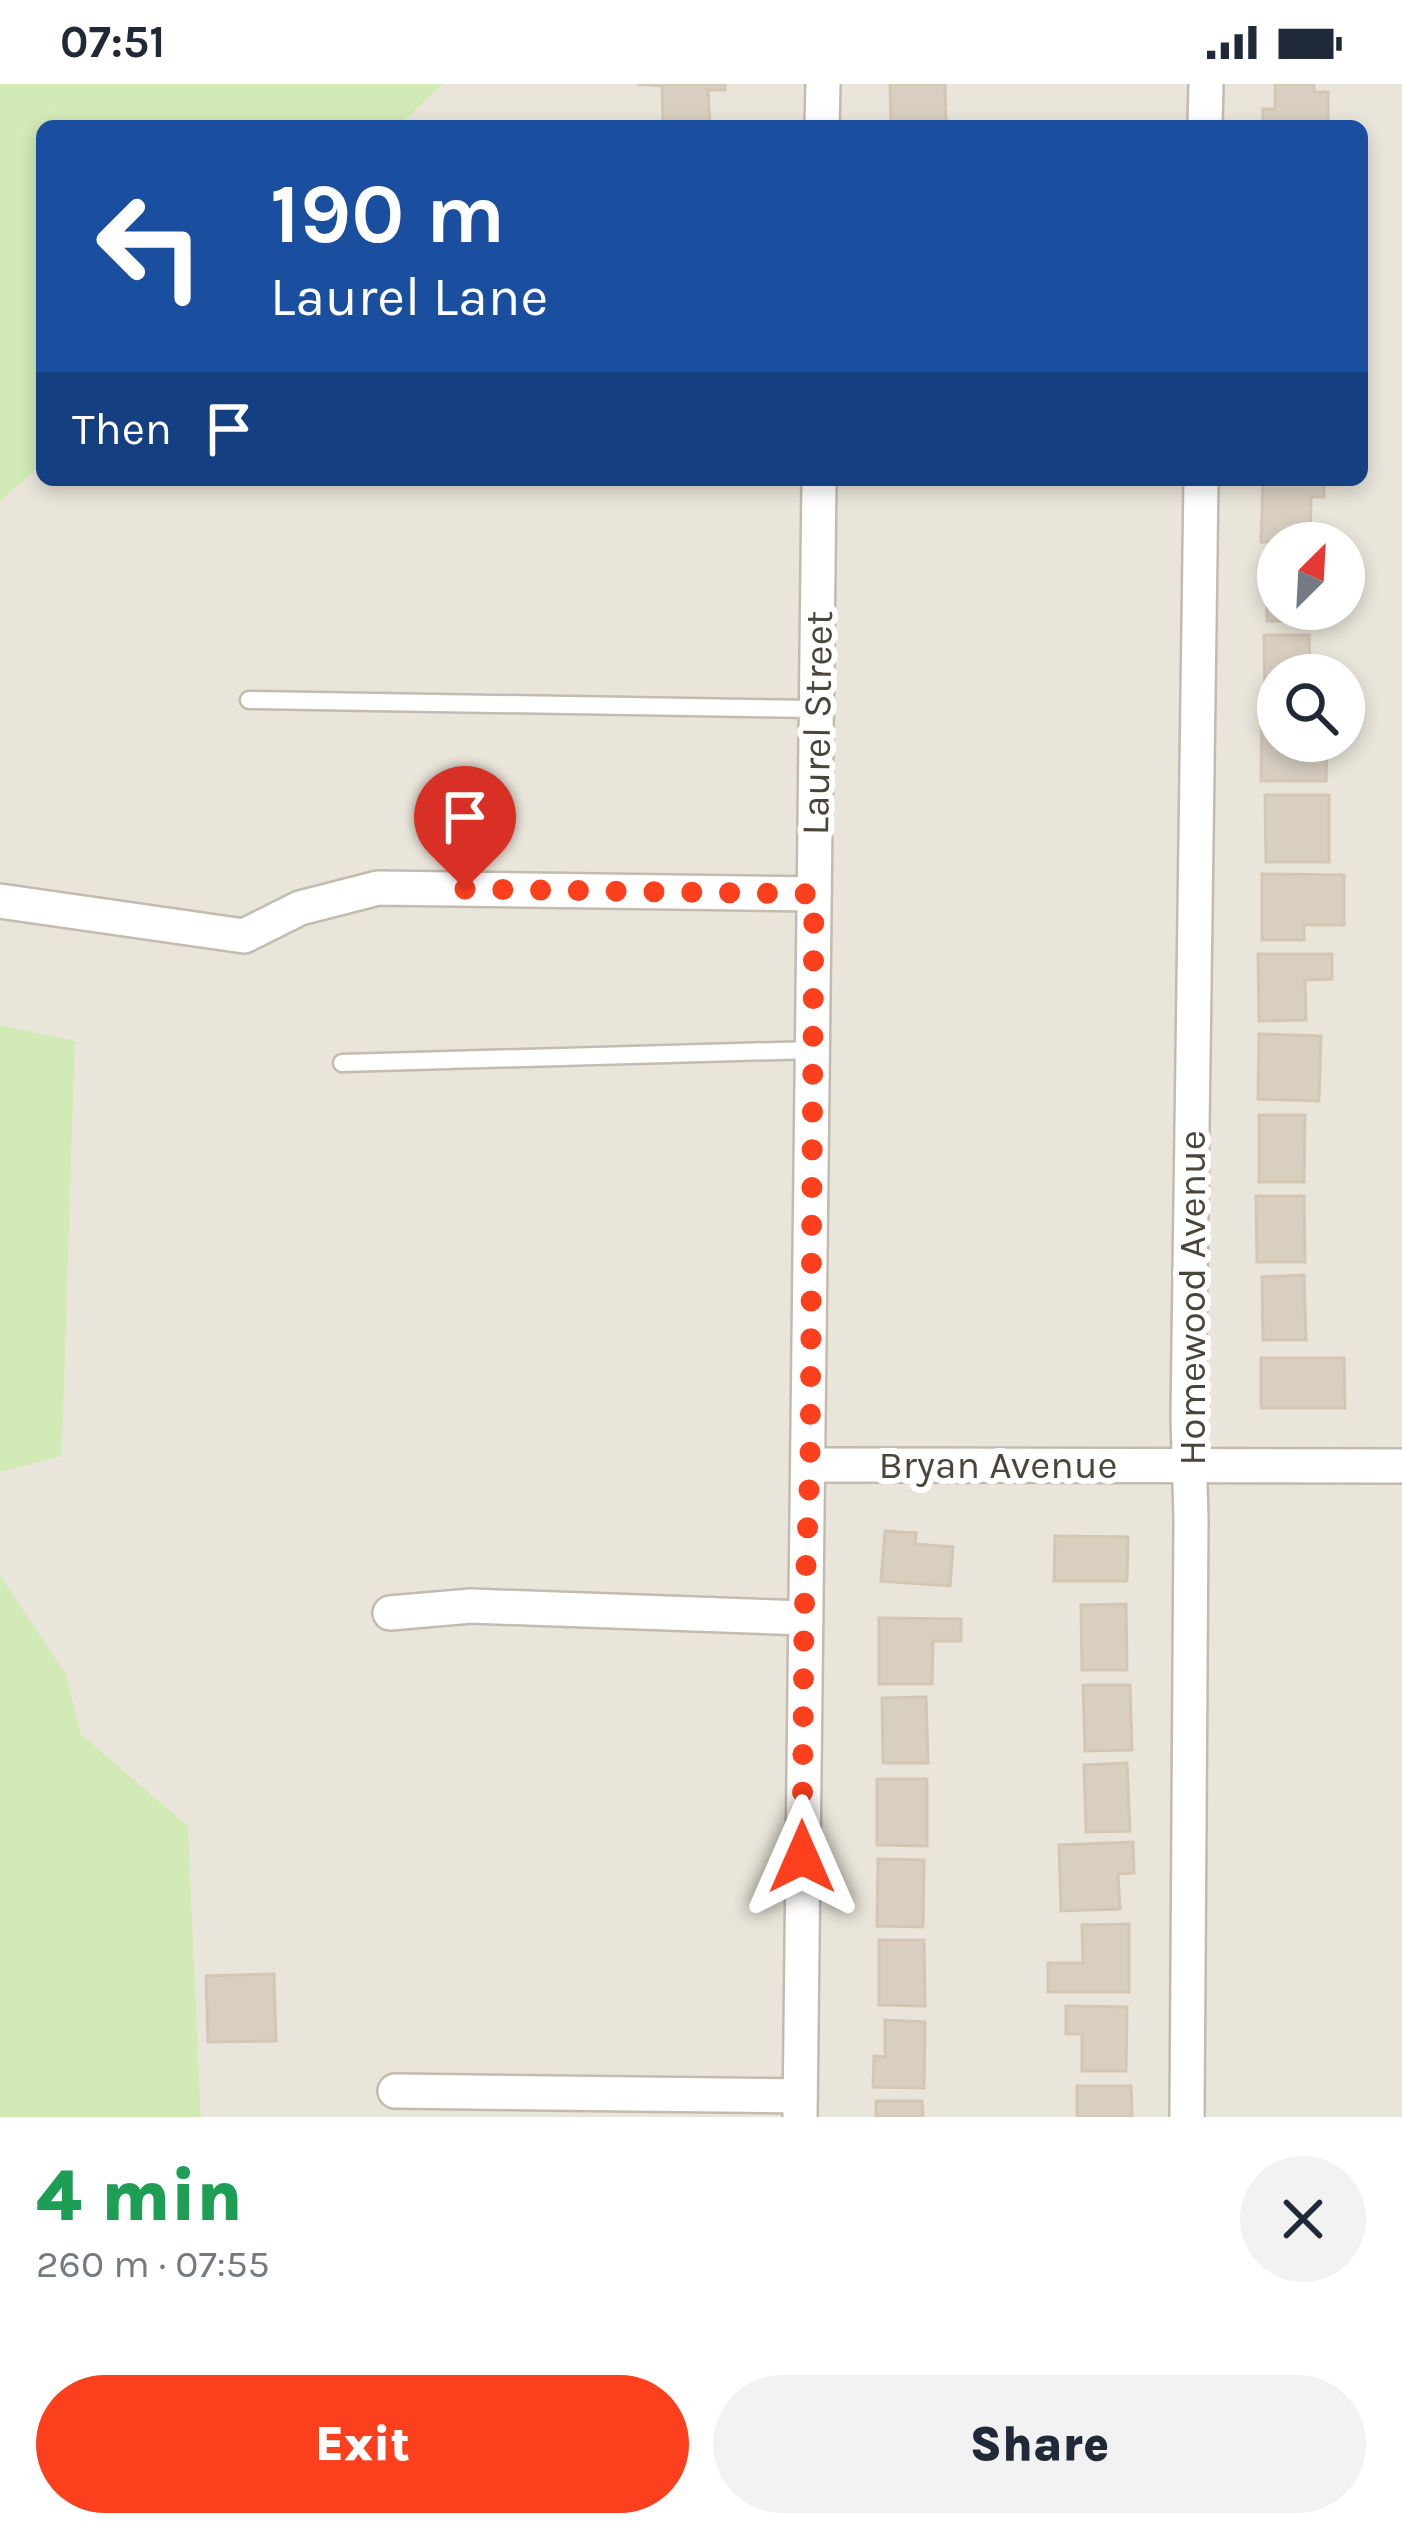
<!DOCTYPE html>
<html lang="en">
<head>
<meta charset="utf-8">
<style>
	body { margin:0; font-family:Karla,sans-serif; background:#f2f2f3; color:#1f2937; height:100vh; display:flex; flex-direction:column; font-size:45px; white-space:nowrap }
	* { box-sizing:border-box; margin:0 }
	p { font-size:39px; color:#747a83 }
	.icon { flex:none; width:66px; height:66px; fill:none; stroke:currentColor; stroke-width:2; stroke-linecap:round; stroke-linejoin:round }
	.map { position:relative; height:2033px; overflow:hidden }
	.details { display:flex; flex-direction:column; background:#fff; flex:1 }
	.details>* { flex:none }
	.hud { position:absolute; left:36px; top:36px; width:1332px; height:366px; border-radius:18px; box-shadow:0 6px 18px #0003; background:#1a4fa0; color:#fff; overflow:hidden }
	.needle { width:78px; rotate:24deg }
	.tools { position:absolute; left:1257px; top:438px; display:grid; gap:24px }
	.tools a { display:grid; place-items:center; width:108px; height:108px; border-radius:50%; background:#fff; box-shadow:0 6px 18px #0003; font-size:60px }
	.pin { position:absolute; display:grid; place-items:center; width:102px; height:102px; color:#fff; margin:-123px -51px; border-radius:50% 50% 50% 0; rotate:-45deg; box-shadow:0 0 12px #0007 }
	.pin .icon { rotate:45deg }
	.me { position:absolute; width:132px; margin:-66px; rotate:0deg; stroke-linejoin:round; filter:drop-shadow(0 0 9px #0008) }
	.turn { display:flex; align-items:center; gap:42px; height:252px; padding:0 36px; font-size:54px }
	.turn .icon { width:156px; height:156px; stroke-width:2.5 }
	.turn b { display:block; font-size:84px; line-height:102px }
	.then { display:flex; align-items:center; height:114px; padding:0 36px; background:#0003; gap:24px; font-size:45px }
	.round { display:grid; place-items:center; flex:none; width:126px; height:126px; border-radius:63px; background:#f2f2f3 }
	.headline { display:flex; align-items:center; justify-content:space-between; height:204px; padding:0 36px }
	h1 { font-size:72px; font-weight:800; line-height:90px; color:#1e9e55 }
	.action { display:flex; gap:24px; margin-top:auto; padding:24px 36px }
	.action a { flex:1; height:138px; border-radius:72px; background:#fc3f1d; color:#fff; font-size:48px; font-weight:800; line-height:138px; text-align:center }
	.action a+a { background:#f2f2f3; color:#1f2937 }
	.status { display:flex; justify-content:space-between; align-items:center; height:84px; padding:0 60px; background:#fff; direction:ltr }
	.status svg { height:33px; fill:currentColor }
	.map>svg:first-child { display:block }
</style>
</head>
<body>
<div class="status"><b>07:51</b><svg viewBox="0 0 49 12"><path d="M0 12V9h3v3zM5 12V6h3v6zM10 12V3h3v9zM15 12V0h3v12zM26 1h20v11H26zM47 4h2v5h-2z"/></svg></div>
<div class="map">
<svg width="1402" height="2033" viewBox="0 0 1402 2033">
	<rect width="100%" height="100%" fill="#f6f3ec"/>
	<path fill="#eae5da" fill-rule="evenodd" d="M443,0H1402V2033H201L188,1742L81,1650L66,1590L0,1491V1388L62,1371L75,957L0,941V418L42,379V396H1362V42H399ZM1278,459H1344V525H1278ZM1278,591H1344V657H1278Z"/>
	<g fill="#d2eab5">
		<path d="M0,0H443L399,42H42V379L0,418Z"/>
		<path d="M0,941L75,957L62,1372L0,1388Z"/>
		<path d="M0,1491L66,1590L81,1650L188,1742L201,2033H0Z"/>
	</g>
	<g fill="#d8cfc1" stroke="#d3c7b4" stroke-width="3">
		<path d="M637,0H725V6H708L710,42H663L662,2Z"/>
		<path d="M890,0H945L946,42H891Z"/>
		<path d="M1275,0H1314V8H1328V42H1263V25H1275Z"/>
		<path d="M1263,396H1324V413H1311L1310,459L1261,458Z"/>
		<path d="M1267,475H1278V525H1335V538L1267,537Z"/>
		<path d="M1264,551H1309L1310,591H1278V617H1265Z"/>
		<path d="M1262,632H1278V657H1327L1326,697H1261Z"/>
		<path d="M1265,711H1329V778H1266Z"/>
		<path d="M1262,790L1344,791V841H1304V856H1262Z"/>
		<path d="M1258,870H1332V895L1305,896L1306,936L1259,937Z"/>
		<path d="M1259,950L1321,952L1319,1017L1258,1015Z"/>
		<path d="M1259,1031H1305L1304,1098H1259Z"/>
		<path d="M1256,1112H1304L1305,1178H1257Z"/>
		<path d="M1304,1191L1306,1256H1263L1262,1193Z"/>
		<path d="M1261,1274H1344L1345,1324H1261Z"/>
		<path d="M885,1447L916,1449L915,1460L953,1463L950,1502L881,1497Z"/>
		<path d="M1055,1452L1128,1453L1127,1497H1054Z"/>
		<path d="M1126,1520L1127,1586H1082L1081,1521Z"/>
		<path d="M879,1534L961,1535V1557H933L932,1600H879Z"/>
		<path d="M1083,1601H1130L1132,1666L1085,1667Z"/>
		<path d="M926,1613L928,1679H883L882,1614Z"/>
		<path d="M1127,1679L1130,1747L1086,1748L1084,1681Z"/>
		<path d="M877,1695H927V1762L877,1761Z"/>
		<path d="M1133,1758L1134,1789L1118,1790L1120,1825L1061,1827L1059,1761Z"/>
		<path d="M878,1775L924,1776L923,1843L877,1842Z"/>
		<path d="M1129,1840V1908H1048V1879H1083L1082,1841Z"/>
		<path d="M879,1856H924L925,1922L879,1921Z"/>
		<path d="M274,1890L276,1957L208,1958L206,1892Z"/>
		<path d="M1066,1922L1127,1923L1126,1987H1082V1950H1066Z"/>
		<path d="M885,1936L925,1938L924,2004L873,2003L874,1972L885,1973Z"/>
		<path d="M1077,2002H1131L1132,2033H1077Z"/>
		<path d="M876,2017H922L923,2033H876Z"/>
	</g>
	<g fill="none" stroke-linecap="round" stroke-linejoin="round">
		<defs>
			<g id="service">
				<path d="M249,616L816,625"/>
				<path d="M342,979L813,966"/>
			</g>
			<g id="minor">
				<path d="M822,42L823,0"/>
				<path d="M1205,42L1206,0"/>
				<path d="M0,817L244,852L300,824L378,804L814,810"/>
				<path d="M810,1381L1402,1382"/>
				<path d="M390,1529L471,1522L804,1534"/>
				<path d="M395,2007L800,2012"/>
				<path d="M800,2033L819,396"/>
				<path d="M1187,2033L1191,1435L1188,1333L1201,396"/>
			</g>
		</defs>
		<use href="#service" stroke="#c2bbae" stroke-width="21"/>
		<use href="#minor" stroke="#c2bbae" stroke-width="38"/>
		<use href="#service" stroke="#fff" stroke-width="16"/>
		<use href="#minor" stroke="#fff" stroke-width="33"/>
	</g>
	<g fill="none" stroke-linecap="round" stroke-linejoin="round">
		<path stroke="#fc3f1d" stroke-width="21" stroke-dasharray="0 37.8" d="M465,805L814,810L810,1381L804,1534L802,1773"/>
	</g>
	<g text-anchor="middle" stroke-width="12" stroke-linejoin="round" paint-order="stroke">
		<g font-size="39" fill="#4b4439" stroke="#fff">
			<text transform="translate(816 639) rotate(-89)" y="14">Laurel Street</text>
			<text transform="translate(1191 1214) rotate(-90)" y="14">Homewood Avenue</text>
			<text x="998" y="1394">Bryan Avenue</text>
		</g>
	</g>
</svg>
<div class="tools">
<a><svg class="needle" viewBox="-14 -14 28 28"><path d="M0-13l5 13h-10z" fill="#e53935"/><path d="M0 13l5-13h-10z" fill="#747a83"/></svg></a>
<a><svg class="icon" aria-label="search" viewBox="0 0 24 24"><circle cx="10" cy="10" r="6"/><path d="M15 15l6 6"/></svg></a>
</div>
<div class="pin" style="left:465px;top:805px;background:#d93025"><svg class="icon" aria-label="arrive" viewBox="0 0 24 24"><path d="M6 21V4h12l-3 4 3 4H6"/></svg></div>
<svg class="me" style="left:802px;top:1773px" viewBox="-20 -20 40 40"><path d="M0-17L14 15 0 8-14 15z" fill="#fc3f1d" stroke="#fff" stroke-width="4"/></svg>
<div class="hud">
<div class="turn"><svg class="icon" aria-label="left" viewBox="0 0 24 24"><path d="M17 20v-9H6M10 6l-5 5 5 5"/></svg><div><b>190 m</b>Laurel Lane</div></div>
<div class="then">Then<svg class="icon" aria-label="arrive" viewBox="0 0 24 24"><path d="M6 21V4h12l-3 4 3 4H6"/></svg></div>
</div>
</div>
<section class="details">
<div class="headline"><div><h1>4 min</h1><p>260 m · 07:55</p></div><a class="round"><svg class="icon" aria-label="close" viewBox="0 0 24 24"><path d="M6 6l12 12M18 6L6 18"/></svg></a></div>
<div class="action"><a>Exit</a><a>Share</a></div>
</section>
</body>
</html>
